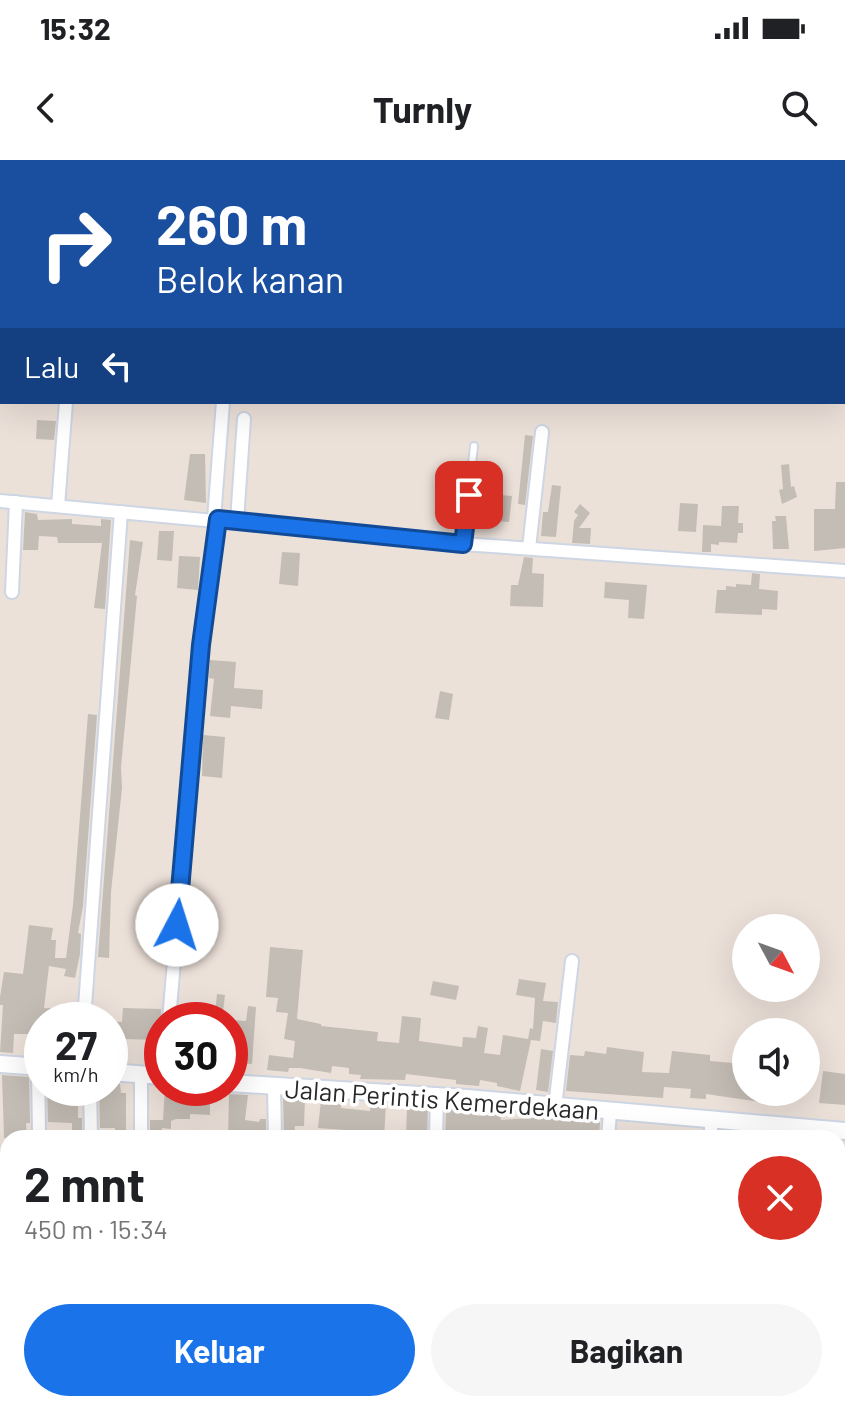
<!DOCTYPE html>
<html lang="id">
<head>
<meta charset="utf-8">
<style>
	body { margin:0; font-family:Barlow,sans-serif; background:#f6f6f6; color:#202124; height:100vh; display:flex; flex-direction:column; font-size:30px; white-space:nowrap }
	* { box-sizing:border-box; margin:0 }
	p { font-size:26px; color:#757577 }
	.icon { flex:none; width:44px; height:44px; fill:none; stroke:currentColor; stroke-width:2; stroke-linecap:round; stroke-linejoin:round }
	.map { position:relative; flex:1; overflow:hidden }
	.drawer { position:absolute; left:0px; top:970px; width:846px; height:282px; display:flex; flex-direction:column; background:#fff; border-radius:24px 24px 0 0; box-shadow:0 8px 32px #0002 }
	.drawer>* { flex:none }
	.banner { position:absolute; left:0px; top:0px; width:846px; height:244px; box-shadow:0 8px 32px #0002; background:#1a4fa0; color:#fff; overflow:hidden }
	.needle { width:52px; rotate:131deg }
	.buttons { position:absolute; left:732px; top:754px; display:grid; gap:16px }
	.buttons a { display:grid; place-items:center; width:88px; height:88px; border-radius:50%; background:#fff; box-shadow:0 8px 32px #0002; font-size:40px }
	.speed { position:absolute; left:24px; top:842px; display:flex; gap:16px; font-size:40px; font-weight:700; text-align:center }
	.speed>* { display:grid; place-content:center; width:104px; height:104px; border-radius:50%; background:#fff; box-shadow:0 8px 32px #0002; line-height:1 }
	.speed small { font-size:20px; font-weight:400 }
	.speed .limit { border:12px solid #d22; background:#fff; color:#111 }
	.pin { position:absolute; display:grid; place-items:center; width:68px; height:68px; color:#fff; margin:-34px; border-radius:16px; box-shadow:0 4px 12px #0006 }
	.me { position:absolute; width:88px; margin:-44px; rotate:5deg; stroke-linejoin:round; filter:drop-shadow(0 0 6px #0008) }
	.turn { display:flex; align-items:center; gap:28px; height:168px; padding:0 24px; font-size:36px }
	.turn .icon { width:104px; height:104px; stroke-width:2.5 }
	.turn b { display:block; font-size:56px; line-height:68px }
	.then { display:flex; align-items:center; height:76px; padding:0 24px; background:#0003; gap:16px; font-size:30px }
	.round { display:grid; place-items:center; flex:none; width:84px; height:84px; border-radius:42px; background:#f6f6f6 }
	.head { display:flex; align-items:center; justify-content:space-between; height:136px; padding:0 24px }
	h1 { font-size:48px; font-weight:700; line-height:60px }
	.button { display:flex; gap:16px; margin-top:auto; padding:16px 24px }
	.button a { flex:1; height:92px; border-radius:48px; background:#1a73e8; color:#fff; font-size:32px; font-weight:700; line-height:92px; text-align:center }
	.button a+a { background:#f6f6f6; color:#202124 }
	.status { display:flex; justify-content:space-between; align-items:center; height:56px; padding:0 40px; background:#fff; direction:ltr }
	.status svg { height:22px; fill:currentColor }
	header { display:flex; justify-content:space-between; align-items:center; height:104px; padding:0 24px; background:#fff; font-size:36px; font-weight:700 }
	.map>svg:first-child { display:block }
</style>
</head>
<body>
<div class="status"><b>15:32</b><svg viewBox="0 0 49 12"><path d="M0 12V9h3v3zM5 12V6h3v6zM10 12V3h3v9zM15 12V0h3v12zM26 1h20v11H26zM47 4h2v5h-2z"/></svg></div>
<header><svg class="icon" aria-label="back" viewBox="0 0 24 24"><path d="M15 5l-7 7 7 7"/></svg>Turnly<svg class="icon" aria-label="search" viewBox="0 0 24 24"><circle cx="10" cy="10" r="6"/><path d="M15 15l6 6"/></svg></header>
<div class="map">
<svg width="845" height="1251" viewBox="0 0 845 1251">
	<rect width="100%" height="100%" fill="#ece1d9"/>
	<g fill="#c4bdb5">
		<path d="M37,260L56,261L54,280L36,279Z"/>
		<path d="M525,275L533,276L525,345L518,344Z"/>
		<path d="M190,294H205L206,343L184,340Z"/>
		<path d="M789,304L791,327L794,326L797,337L782,344L779,330L783,329L781,305Z"/>
		<path d="M836,322H845V388L814,391V349H835Z"/>
		<path d="M552,325L561,326L556,377L541,376L543,352H548Z"/>
		<path d="M499,335L512,336L509,362L496,361Z"/>
		<path d="M680,343L698,344L696,372L678,371Z"/>
		<path d="M580,344L590,353L579,368H591L590,384L572,383L574,361L578,355L574,352Z"/>
		<path d="M722,346H739L738,363H743V373H738L737,383L719,382V385L711,384V392H702L703,365L721,366Z"/>
		<path d="M25,352L37,354L38,360L72,359V364L101,366V359L111,360L105,449L94,448L102,383H58L57,377L39,376L38,390H23Z"/>
		<path d="M775,356H786L789,389H773L772,361H776Z"/>
		<path d="M159,371H174L172,401L157,400Z"/>
		<path d="M130,380L143,382L135,435L137,436L121,607L122,628L111,732L109,798L98,797Z"/>
		<path d="M282,392L300,393L298,426L279,424Z"/>
		<path d="M179,396L200,397L198,430L177,428Z"/>
		<path d="M524,397L533,398L532,413L544,414L543,447L510,446L511,425H518Z"/>
		<path d="M752,413L760,414L759,429L778,431L777,450L762,449V455L715,453L717,430H726V426L736,427V424L751,425Z"/>
		<path d="M605,422L647,425L644,459L628,458L629,440L604,438Z"/>
		<path d="M210,500L236,502L234,528L263,530L262,549L231,546L230,558L210,556L214,519L209,518Z"/>
		<path d="M440,531L453,534L449,560L435,558Z"/>
		<path d="M88,554L97,555L83,746L78,773L81,774L80,794L75,818L64,816L66,809L49,806L44,848L63,849L64,843L76,844L75,860H42V893L32,892L33,874H14L13,893L0,892L3,845H0V837L4,812L23,814L29,765L53,768L51,780H56L55,798H66L73,745Z"/>
		<path d="M203,575L225,577L222,618L202,616Z"/>
		<path d="M270,787L303,790L297,859L321,864V866L378,872L377,881L399,883L402,856L421,858L419,881L462,887L463,877L476,878L478,866L488,868L484,893L500,895L503,875L528,879L530,868L533,869L535,838L516,835L519,819L546,823L543,841L558,842L556,863L543,861L540,881L531,880L520,931L497,926V923L480,920L479,926L467,925L456,924V920L406,914L405,920L360,919L361,915L349,914V908L332,906L331,913L300,908H289L288,912L267,910L269,895L293,898L295,881L284,879L288,853L276,852L278,838L266,837Z"/>
		<path d="M433,821L459,826L456,840L430,835Z"/>
		<path d="M217,834L225,835L222,860L182,858L185,845L198,848L197,852L215,854Z"/>
		<path d="M248,846L256,847L252,904L239,903L240,892L230,891V860L246,861Z"/>
		<path d="M123,848L161,849L162,880L123,879L120,897L110,896V861L122,862Z"/>
		<path d="M607,887L644,892L642,912L669,913L672,891L710,895V901L734,903L733,910L746,911V932H781L780,945L706,934V939L690,938L691,929L664,927L663,938L566,931L570,895L584,896L585,891L606,894Z"/>
		<path d="M541,889L553,891L548,932L536,930Z"/>
		<path d="M823,911L845,914V945L819,943Z"/>
		<path d="M2,915L29,917L30,963H26L27,978H4Z"/>
		<path d="M112,923L120,924L121,933H126V977H115V968H100L99,928H113Z"/>
		<path d="M47,928H78V958H82V978H72V963L48,962Z"/>
		<path d="M165,928H176V932L210,931V955L190,954V959H176L171,961V969L162,968V978H150V960H163Z"/>
		<path d="M229,934L248,935L245,960L259,962L260,959H266V978L228,977Z"/>
		<path d="M283,937L305,939L304,966H295L294,978H284Z"/>
		<path d="M321,940L342,941L341,948L370,951V943L386,944L384,978L344,976L345,970L318,968Z"/>
		<path d="M407,945L428,947L427,978H406Z"/>
		<path d="M446,950H478L477,956L500,954L501,960L532,958L580,959L579,962L600,961L599,978H445Z"/>
	</g>
	<g fill="none" stroke-linecap="round" stroke-linejoin="round">
		<defs>
			<path id="lane" d="M463,384L474,286"/>
			<g id="street">
				<path d="M0,341L463,384L845,411"/>
				<path d="M58,346L66,242"/>
				<path d="M214,359L223,242"/>
				<path d="M237,361L244,259"/>
				<path d="M529,388L542,272"/>
				<path d="M12,432L16,342"/>
				<path d="M84,860L121,352"/>
				<path d="M169,860L201,485L218,359"/>
				<path d="M38,907L39,973"/>
				<path d="M141,914V978"/>
				<path d="M274,927L275,978"/>
				<path d="M90,928L91,978"/>
				<path d="M555,947L572,801"/>
				<path d="M711,960V978"/>
				<path d="M436,978L437,937"/>
				<path d="M608,978L610,953"/>
				<path d="M96,1244V1251"/>
				<path d="M172,1244V1251"/>
				<path d="M281,1244V1251"/>
			</g>
			<g id="secondary">
				<path d="M0,904L42,907"/>
				<path d="M110,912L162,916"/>
				<path d="M230,923L467,938L845,971"/>
			</g>
		</defs>
		<use href="#lane" stroke="#ced5e3" stroke-width="10"/>
		<use href="#street" stroke="#ced5e3" stroke-width="16"/>
		<use href="#secondary" stroke="#ced5e3" stroke-width="20"/>
		<use href="#lane" stroke="#fff" stroke-width="6"/>
		<use href="#street" stroke="#fff" stroke-width="12"/>
		<use href="#secondary" stroke="#fff" stroke-width="16"/>
	</g>
	<g fill="none" stroke-linecap="round" stroke-linejoin="round">
		<defs>
			<path id="route" d="M177,765L201,485L218,359L463,384L469,335"/>
		</defs>
		<use href="#route" stroke="#114b97" stroke-width="20"/>
		<use href="#route" stroke="#1a73e8" stroke-width="14"/>
	</g>
	<g text-anchor="middle" stroke-width="7" stroke-linejoin="round" paint-order="stroke">
		<g font-size="26" fill="#292929" stroke="#fff">
			<text transform="translate(442 940) rotate(4)" y="9">Jalan Perintis Kemerdekaan</text>
		</g>
	</g>
</svg>
<div class="buttons">
<a><svg class="needle" viewBox="-14 -14 28 28"><path d="M0-13l5 13h-10z" fill="#e53935"/><path d="M0 13l5-13h-10z" fill="#757577"/></svg></a>
<a><svg class="icon" aria-label="sound" viewBox="0 0 24 24"><path d="M4 9h4l5-4v14l-5-4H4zM17 9q2 3 0 6"/></svg></a>
</div>
<div class="speed"><div>27<small>km/h</small></div><div class="limit">30</div></div>
<div class="pin" style="left:469px;top:335px;background:#d93025"><svg class="icon" aria-label="arrive" viewBox="0 0 24 24"><path d="M6 21V4h12l-3 4 3 4H6"/></svg></div>
<svg class="me" style="left:177px;top:765px" viewBox="-20 -20 40 40"><circle r="19" fill="#fff"/><path d="M0-13L10 11 0 6-10 11z" fill="#1a73e8"/></svg>
<div class="banner">
<div class="turn"><svg class="icon" aria-label="right" viewBox="0 0 24 24"><path d="M7 20v-9h11M14 6l5 5-5 5"/></svg><div><b>260 m</b>Belok kanan</div></div>
<div class="then">Lalu<svg class="icon" aria-label="left" viewBox="0 0 24 24"><path d="M17 20v-9H6M10 6l-5 5 5 5"/></svg></div>
</div>
<section class="drawer">
<div class="head"><div><h1>2 mnt</h1><p>450 m · 15:34</p></div><a class="round" style="background:#d93025;color:#fff"><svg class="icon" aria-label="close" viewBox="0 0 24 24"><path d="M6 6l12 12M18 6L6 18"/></svg></a></div>
<div class="button"><a>Keluar</a><a>Bagikan</a></div>
</section>
</div>
</body>
</html>
